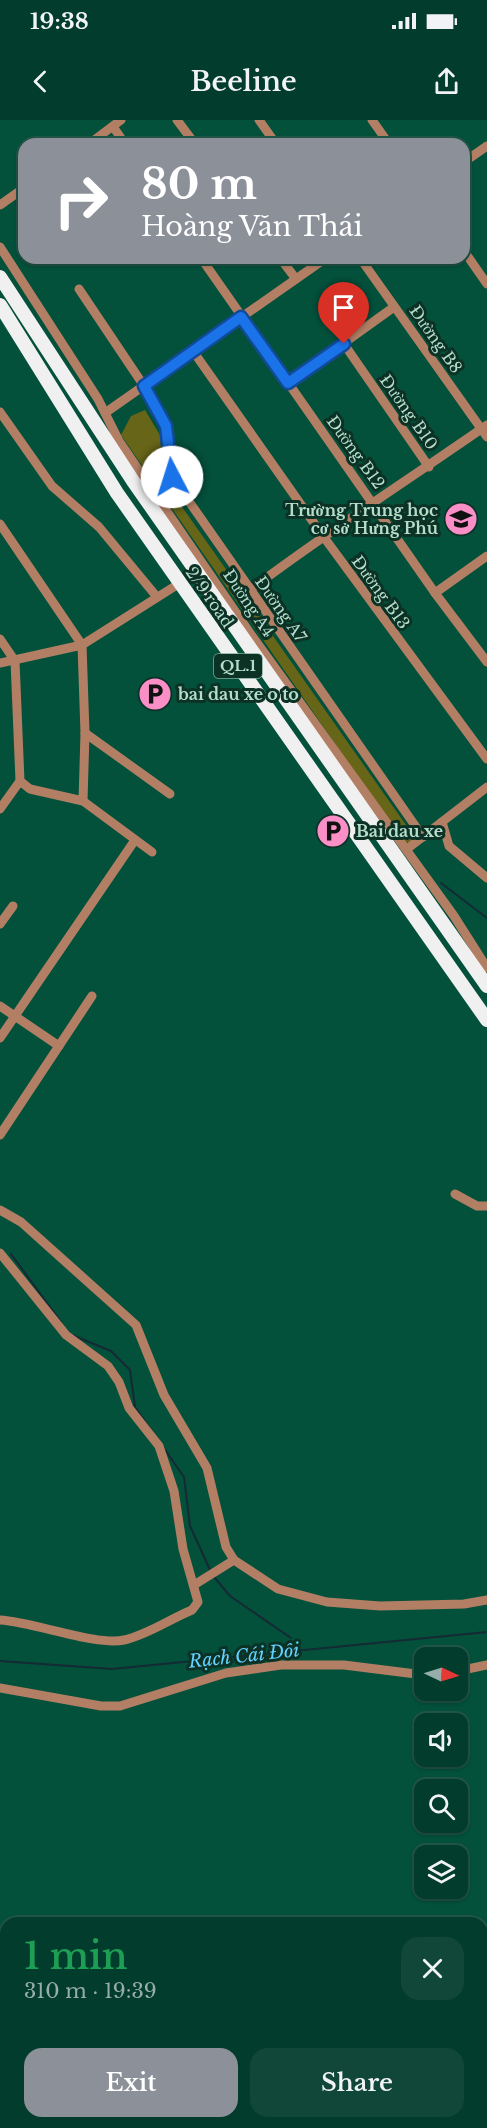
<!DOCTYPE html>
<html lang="en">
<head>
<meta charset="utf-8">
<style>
	body { margin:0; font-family:"Libre Baskerville",serif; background:#104738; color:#f1f3f6; height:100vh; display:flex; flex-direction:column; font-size:22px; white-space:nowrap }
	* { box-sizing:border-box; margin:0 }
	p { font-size:20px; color:#96ada9 }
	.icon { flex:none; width:33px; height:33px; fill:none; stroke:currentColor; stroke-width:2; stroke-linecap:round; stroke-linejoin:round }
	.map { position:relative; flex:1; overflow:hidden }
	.panel { position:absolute; left:0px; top:1797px; width:488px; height:212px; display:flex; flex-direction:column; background:#023c2c; border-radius:18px 18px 0 0; box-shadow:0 2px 4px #0004,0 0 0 2px #235648 }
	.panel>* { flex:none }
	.top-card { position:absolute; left:18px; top:18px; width:452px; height:126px; border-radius:18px; box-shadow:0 2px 4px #0004,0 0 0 2px #235648; background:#8c9099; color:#fff; overflow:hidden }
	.needle { width:39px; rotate:94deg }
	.buttons { position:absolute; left:414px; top:1527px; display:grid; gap:12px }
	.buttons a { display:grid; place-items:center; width:54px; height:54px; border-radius:12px; background:#023c2c; box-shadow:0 2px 4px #0004,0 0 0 2px #235648; font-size:30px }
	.pin { position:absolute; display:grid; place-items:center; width:51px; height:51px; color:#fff; margin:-62px -26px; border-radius:50% 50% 50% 0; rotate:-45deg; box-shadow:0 0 6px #0007 }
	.pin .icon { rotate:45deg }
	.me { position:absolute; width:66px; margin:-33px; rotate:355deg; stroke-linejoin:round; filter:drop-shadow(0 0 4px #0008) }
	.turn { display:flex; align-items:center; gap:21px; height:126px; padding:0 24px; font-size:27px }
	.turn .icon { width:78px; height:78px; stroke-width:2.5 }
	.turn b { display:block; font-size:42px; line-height:51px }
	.round { display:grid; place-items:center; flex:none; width:63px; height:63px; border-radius:18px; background:#104738 }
	.summary { display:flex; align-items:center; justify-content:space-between; height:102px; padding:0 24px }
	h1 { font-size:36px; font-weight:600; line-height:45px; color:#1e9e55 }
	.cta { display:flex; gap:12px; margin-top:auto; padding:12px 24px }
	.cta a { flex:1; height:69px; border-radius:18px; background:#8c9099; color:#fff; font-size:24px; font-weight:600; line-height:69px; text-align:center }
	.cta a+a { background:#104738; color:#f1f3f6 }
	.status { display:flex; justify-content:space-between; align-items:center; height:42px; padding:0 30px; background:#023c2c; direction:ltr }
	.status svg { height:16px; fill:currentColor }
	header { display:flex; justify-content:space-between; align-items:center; height:78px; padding:0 24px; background:#023c2c; font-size:27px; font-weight:600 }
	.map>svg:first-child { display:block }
</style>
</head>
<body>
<div class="status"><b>19:38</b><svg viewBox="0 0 49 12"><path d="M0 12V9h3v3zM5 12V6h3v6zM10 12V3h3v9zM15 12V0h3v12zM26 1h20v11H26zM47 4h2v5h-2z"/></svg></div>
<header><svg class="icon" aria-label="back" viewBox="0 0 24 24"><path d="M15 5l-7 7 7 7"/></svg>Beeline<svg class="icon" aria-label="share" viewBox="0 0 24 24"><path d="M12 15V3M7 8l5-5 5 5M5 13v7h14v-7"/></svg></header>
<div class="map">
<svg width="487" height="2008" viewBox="0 0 487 2008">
	<rect width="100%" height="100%" fill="#03503b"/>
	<path fill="#676518" d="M145,290L160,315L163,357L166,364L413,715L411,722L404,723L121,315L131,296Z"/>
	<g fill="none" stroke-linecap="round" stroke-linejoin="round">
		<g stroke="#142a34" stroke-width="2">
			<path d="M441,763L487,798"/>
			<path d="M11,1134L61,1202"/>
			<path d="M72,1215L111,1231L130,1250L135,1287L184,1357L190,1406L211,1452"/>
			<path d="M214,1457L230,1476L291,1518"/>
			<path d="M0,1541L112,1549L487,1512"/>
		</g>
		<g stroke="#b37f64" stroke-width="9">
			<path d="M177,0L195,24"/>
			<path d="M259,0L276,24"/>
			<path d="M372,0L389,24"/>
			<path d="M114,8L125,24"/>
			<path d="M89,24L121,0"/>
			<path d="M464,42L487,26"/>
			<path d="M0,85L24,68"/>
			<path d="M0,127L98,279L119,321L252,516L454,796L487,848"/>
			<path d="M464,131L487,164"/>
			<path d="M201,138L435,473L487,542"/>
			<path d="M280,138L296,159"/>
			<path d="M360,138L487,317"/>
			<path d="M79,169L144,266L167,307L172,357L423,717"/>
			<path d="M344,224L429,347"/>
			<path d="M193,231L323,416L487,639"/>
			<path d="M288,263L394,187"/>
			<path d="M0,292L52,366L99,407L157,477"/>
			<path d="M105,293L326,138"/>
			<path d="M0,404L82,525L85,613L83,681L30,669L20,661L15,541L0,519"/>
			<path d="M250,470C327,412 408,360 487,305"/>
			<path d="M435,473L487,436"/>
			<path d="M0,543L82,525L180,463"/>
			<path d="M85,613L170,674"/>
			<path d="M83,681L152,732"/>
			<path d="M0,689L20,661"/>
			<path d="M442,702L449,726L487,758"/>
			<path d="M407,729L487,667"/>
			<path d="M0,804L13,786"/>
			<path d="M0,886L59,926"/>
			<path d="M0,918L135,720"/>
			<path d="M0,1015L92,876"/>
			<path d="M455,1074L477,1086H487"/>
			<path d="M0,1090L21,1102L136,1205L164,1275L207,1348L226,1427L234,1440L278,1469L327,1482L380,1486L464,1484L487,1480"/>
			<path d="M0,1133L66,1215L108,1246L119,1262L129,1288L159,1326L174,1371L183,1429L198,1482L192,1490C170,1499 147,1515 124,1520C96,1526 34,1502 0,1500"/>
			<path d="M194,1465L234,1440"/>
			<path d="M458,1551L487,1545"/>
			<path d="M0,1568L101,1586H120L226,1553L281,1545H344L424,1555"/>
		</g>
		<g stroke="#f0f0f0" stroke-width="14">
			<path d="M0,157L133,361L487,866"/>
			<path d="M0,185L117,373L487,900"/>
		</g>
	</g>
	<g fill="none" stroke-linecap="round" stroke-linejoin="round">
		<defs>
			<path id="route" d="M172,357L166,306L144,266L241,197L288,263L344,224"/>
		</defs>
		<use href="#route" stroke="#114b97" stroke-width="15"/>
		<use href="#route" stroke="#1a73e8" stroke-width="10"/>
	</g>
	<defs>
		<symbol id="school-disc" viewBox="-11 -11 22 22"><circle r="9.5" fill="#fa8fc8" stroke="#0c3125"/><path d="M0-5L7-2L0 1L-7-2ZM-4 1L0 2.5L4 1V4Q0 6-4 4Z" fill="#111"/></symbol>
		<symbol id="parking-disc" viewBox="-11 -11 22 22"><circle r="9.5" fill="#fa8fc8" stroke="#0c3125"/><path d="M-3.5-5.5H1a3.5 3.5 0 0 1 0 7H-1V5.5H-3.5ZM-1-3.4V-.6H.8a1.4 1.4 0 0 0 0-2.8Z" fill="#111"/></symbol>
	</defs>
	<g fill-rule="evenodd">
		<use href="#school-disc" x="442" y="380" width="38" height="38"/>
		<use href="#parking-disc" x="136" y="555" width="38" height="38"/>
		<use href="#parking-disc" x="314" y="692" width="38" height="38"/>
	</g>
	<g text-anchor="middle" stroke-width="6" stroke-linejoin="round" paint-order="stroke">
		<rect fill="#0c3125" stroke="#82a99a" stroke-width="1.5" x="214" y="534" width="48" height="24" rx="4.5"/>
		<g font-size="15" font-weight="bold" fill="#b5ddcc">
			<text x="238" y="551">QL.1</text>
		</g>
		<g font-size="16" fill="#b5ddcc" stroke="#0c3125">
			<text transform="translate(436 219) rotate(55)" y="6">Đường B8</text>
			<text transform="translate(409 292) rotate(55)" y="6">Đường B10</text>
			<text transform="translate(356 332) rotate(54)" y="6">Đường B12</text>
			<text transform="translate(381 472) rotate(54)" y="6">Đường B13</text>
			<text transform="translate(210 477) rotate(55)" y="6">2/9 road</text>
			<text transform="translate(249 483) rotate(56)" y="6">Đường A4</text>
			<text transform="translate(281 489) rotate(55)" y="6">Đường A7</text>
		</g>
		<g font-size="16" font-weight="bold" fill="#b5ddcc" stroke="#0c3125" text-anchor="start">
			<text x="438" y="396" text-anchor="end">Trường Trung học<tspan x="438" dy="18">cơ sở Hưng Phú</tspan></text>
			<text x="178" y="580">bai dau xe o to</text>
			<text x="356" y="717">Bai dau xe</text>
		</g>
		<g font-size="18" font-style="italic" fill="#63d2ff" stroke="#0c3125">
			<text transform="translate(244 1536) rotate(-6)" y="6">Rạch Cái Đôi</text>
		</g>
	</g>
</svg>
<div class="buttons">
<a><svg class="needle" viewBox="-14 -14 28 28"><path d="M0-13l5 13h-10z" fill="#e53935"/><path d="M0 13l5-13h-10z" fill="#96ada9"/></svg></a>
<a><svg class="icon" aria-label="sound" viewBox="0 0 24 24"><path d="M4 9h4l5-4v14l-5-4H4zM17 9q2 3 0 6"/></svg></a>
<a><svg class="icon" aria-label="search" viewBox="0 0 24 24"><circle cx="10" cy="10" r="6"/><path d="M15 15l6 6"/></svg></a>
<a><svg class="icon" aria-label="layers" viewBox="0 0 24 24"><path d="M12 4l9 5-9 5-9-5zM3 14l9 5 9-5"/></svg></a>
</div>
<div class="pin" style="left:344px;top:224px;background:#d93025"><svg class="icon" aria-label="arrive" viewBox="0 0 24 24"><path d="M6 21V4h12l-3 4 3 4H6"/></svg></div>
<svg class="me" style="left:172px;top:357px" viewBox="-20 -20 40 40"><circle r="19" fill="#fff"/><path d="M0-13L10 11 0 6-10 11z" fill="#1a73e8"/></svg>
<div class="top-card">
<div class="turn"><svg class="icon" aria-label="right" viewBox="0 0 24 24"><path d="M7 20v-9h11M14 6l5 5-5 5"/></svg><div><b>80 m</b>Hoàng Văn Thái</div></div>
</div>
<section class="panel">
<div class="summary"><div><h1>1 min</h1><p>310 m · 19:39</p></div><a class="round"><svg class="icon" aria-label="close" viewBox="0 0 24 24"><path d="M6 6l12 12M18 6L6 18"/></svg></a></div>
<div class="cta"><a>Exit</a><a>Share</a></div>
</section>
</div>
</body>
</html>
